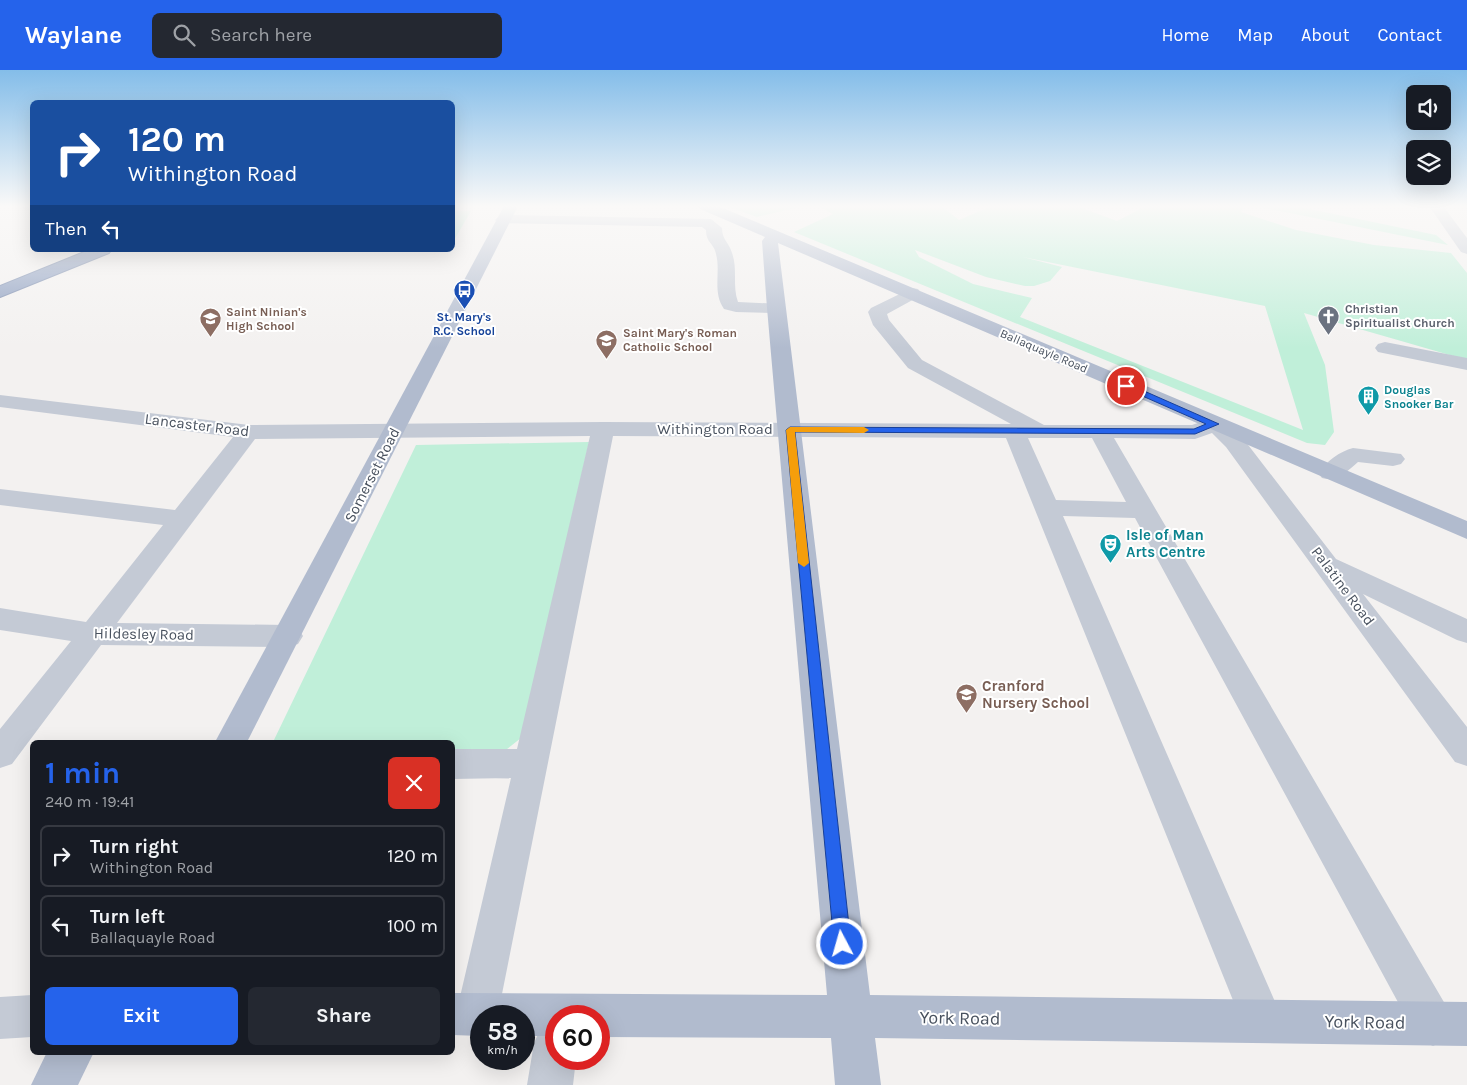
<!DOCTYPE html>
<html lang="en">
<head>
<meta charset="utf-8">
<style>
	body { margin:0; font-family:Karla,sans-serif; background:#242831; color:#f1f3f6; height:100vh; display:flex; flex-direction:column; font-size:19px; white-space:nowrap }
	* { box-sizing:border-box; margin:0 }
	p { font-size:16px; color:#9ea1a6 }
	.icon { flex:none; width:28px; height:28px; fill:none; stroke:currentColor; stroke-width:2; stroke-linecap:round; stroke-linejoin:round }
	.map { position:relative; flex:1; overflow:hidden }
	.details { position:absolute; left:30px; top:670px; width:425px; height:315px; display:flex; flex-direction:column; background:#171b24; border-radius:8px; box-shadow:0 5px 20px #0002 }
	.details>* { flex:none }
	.guide { position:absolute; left:30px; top:30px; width:425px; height:152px; border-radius:8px; box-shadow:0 5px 20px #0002; background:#1a4fa0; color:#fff; overflow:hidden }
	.fabs { position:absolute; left:1406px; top:15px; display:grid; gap:10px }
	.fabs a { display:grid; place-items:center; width:45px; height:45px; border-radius:8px; background:#171b24; box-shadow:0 5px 20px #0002; font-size:25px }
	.speed { position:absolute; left:470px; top:935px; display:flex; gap:10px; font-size:25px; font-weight:700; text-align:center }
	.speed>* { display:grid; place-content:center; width:65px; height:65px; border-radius:50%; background:#171b24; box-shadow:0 5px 20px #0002; line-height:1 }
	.speed small { font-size:12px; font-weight:400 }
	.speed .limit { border:8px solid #d22; background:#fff; color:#111 }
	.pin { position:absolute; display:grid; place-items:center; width:42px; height:42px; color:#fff; margin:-21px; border:2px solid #fff; border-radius:50%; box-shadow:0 1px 5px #0007 }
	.me { position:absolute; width:55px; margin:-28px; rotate:354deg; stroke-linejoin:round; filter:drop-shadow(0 0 4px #0008) }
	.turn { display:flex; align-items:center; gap:18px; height:105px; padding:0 15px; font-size:22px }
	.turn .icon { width:65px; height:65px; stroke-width:2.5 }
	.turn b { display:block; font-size:35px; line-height:42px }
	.then { display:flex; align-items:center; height:48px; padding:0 15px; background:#0003; gap:10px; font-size:19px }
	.round { display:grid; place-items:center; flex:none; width:52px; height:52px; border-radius:8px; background:#242831 }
	.summary { display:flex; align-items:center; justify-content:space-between; height:85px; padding:0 15px }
	h1 { font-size:30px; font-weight:700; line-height:38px; color:#2563eb }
	.primary-button { display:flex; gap:10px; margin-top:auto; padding:10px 15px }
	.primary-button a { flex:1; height:58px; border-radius:8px; background:#2563eb; color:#fff; font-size:20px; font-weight:700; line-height:58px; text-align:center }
	.primary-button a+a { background:#242831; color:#f1f3f6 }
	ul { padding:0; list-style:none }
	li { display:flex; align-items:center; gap:15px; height:62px; margin:0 10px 8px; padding:0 5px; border:2px solid #363941; border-radius:8px }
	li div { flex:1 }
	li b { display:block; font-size:19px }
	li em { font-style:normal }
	header { display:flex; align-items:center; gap:30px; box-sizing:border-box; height:70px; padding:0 25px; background:#2563eb; color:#fff }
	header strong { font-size:24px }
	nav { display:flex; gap:28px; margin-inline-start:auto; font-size:18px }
	.search { width:350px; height:45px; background:#242831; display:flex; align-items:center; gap:12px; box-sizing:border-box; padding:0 18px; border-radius:8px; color:#9ea1a6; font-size:19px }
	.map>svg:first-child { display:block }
</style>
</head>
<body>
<header>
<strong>Waylane</strong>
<div class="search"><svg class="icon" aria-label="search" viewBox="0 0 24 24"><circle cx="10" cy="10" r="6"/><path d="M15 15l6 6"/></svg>Search here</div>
<nav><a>Home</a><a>Map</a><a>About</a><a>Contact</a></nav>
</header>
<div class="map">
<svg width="1467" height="1015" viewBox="0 0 1467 1015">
	<rect width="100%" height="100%" fill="#f3f1f0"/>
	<g fill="#c0efd9" fill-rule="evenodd">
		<path d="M727,136H804L757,147Z"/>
		<path d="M818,136H941L959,150L991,136H1076L1117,151L1146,136H1244L1241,142L1296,160L1374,175L1451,183L1467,203V290L1304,243L1325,295L1334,362L1325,375L1307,373L794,162L833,144ZM915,180L986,207L1025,216H1034L1050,211L1062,197L1023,187L1265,236L1303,360L1020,247L1032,228L973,214L919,187Z"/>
		<path d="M1255,136H1295L1436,165L1448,175Z"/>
		<path d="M453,141H471L453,172L452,141Z"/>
		<path d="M589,372L521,668L502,683H453L452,672H273L416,375Z"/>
	</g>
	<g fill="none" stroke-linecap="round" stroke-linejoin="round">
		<defs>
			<path id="highway" d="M89,180H111L109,183L0,227V216Z"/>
		</defs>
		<use href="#highway" stroke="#7486aa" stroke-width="2"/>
		<g fill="#c4cad5" fill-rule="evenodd">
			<path d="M22,136H32V140L24,139Z"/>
			<path d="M1429,136H1443L1467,168V184L1461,182Z"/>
			<path d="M503,145L711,149L722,158C722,170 729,172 732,183C738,199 732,216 738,232L782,234L785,238L782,242L776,243L736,242L724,239C712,222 721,202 716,184C714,173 706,173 706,160L702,157L498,153L495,150L498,147Z"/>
			<path d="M912,218L918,219L921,223L918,227L887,244L889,250L922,290L1044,355H1192L1215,347L1223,349L1242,367L1336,489L1467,549V573L1457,570L1363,524L1467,657V696L1455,692L1226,377L1212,363L1195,369L1114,368L1448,939L1455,954L1448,969L1433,976L1418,969L1135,448L1063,446L1283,950L1277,965L1262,971L1247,965L1006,368L613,366L498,944L497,946H481V964L477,965L462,959L456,944L511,708L452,709V679H517L590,366L255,369L117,553L288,555L298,558L303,566L298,574L288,577L101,575L12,694L0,698V659L71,571L0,560V538L86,552L163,455L0,435V419L175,440L233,367L0,337V325L249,355L603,352L1011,354L908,298L873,255L868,242L871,238ZM1028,368H1092L1126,432L1056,430Z"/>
			<path d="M1385,272L1467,288V300L1378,282L1375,278L1378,274Z"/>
			<path d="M1353,378L1401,384L1405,389L1401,394L1393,396L1358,392C1346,402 1338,412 1322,408L1318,403C1326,392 1340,381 1353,378Z"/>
			<path d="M32,925V967L0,969V927Z"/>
			<path d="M556,951V989H576L573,1015H527L534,973L541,958Z"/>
		</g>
		<g fill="#b1bbce" fill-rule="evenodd">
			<path d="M504,136H518L247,672H215Z"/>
			<path d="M698,136H718L1467,451V469L778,173L870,925L1467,932V976L875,968L881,1015H835L831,968L599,967V946H556V966H524V946H481V966L452,965V923L827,925L767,238L762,171L765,167L700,139Z"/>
			<path d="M47,982H94L78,1015H31Z"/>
		</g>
		<use href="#highway" fill="#899bbe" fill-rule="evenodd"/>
	</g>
	<linearGradient id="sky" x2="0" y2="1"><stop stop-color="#84bde9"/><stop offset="0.49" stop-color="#faf9f8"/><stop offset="1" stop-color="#faf9f8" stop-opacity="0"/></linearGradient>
	<rect width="1467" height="278" fill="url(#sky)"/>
	<path fill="#2563eb" stroke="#184099" d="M1126,313L1219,354L1195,364L795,362L851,874L848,880L842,883L837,880L834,874L786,360L790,357L1194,359L1206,354L1122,317L1121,316Z"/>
	<path fill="#f59e0b" d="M790,357H864L869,360L864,363L795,362L809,493L804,497L798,493L786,360Z"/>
	<defs>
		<symbol id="bus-pin" viewBox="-11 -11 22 30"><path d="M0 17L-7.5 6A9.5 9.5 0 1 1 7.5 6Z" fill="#1a4fb4" stroke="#fff"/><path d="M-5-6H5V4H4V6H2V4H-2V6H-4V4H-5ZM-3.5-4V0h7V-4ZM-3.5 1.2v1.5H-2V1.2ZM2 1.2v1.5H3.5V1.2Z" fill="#fff"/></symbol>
		<symbol id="church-pin" viewBox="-11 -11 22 30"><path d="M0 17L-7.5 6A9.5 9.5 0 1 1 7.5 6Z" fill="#6b7280" stroke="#fff"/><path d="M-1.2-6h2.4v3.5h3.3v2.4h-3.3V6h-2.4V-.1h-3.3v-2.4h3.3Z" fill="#fff"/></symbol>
		<symbol id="school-pin" viewBox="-11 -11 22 30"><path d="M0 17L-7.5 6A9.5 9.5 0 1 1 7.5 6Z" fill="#8d6e63" stroke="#fff"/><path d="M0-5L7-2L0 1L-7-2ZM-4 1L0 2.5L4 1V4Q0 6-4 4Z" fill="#fff"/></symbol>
		<symbol id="building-pin" viewBox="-11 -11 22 30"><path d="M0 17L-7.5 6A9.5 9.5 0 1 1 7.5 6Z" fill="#0f9aa8" stroke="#fff"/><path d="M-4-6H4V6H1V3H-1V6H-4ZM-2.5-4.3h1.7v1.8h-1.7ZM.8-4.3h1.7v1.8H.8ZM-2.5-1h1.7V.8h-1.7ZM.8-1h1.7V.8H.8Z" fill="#fff"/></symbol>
		<symbol id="theatre-pin" viewBox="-11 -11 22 30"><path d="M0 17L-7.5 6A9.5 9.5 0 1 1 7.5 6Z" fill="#0f9aa8" stroke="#fff"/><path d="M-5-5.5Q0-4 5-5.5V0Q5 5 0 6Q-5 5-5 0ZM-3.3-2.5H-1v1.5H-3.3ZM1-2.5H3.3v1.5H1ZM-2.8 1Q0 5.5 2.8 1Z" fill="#fff"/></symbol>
	</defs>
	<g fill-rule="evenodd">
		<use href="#bus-pin" x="452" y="208" width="25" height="34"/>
		<use href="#church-pin" x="1316" y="234" width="25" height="34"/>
		<use href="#school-pin" x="198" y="236" width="25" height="34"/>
		<use href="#school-pin" x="594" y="258" width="25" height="34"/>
		<use href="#building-pin" x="1356" y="314" width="25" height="34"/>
		<use href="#theatre-pin" x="1098" y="462" width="25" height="34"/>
		<use href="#school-pin" x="954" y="612" width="25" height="34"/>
	</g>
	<g text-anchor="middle" stroke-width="4" stroke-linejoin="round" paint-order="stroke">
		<g font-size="12" font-weight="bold" fill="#5b616d" stroke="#fff" text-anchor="start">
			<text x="1345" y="243">Christian<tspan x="1345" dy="14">Spiritualist Church</tspan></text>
		</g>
		<g font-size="12" font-weight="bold" fill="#785e54" stroke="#fff" text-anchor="start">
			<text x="226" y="246">Saint Ninian's<tspan x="226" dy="14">High School</tspan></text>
			<text x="623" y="267">Saint Mary's Roman<tspan x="623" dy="14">Catholic School</tspan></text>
		</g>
		<g font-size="12" font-weight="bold" fill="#164399" stroke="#fff">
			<text x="464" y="251">St. Mary's<tspan x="464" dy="14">R.C. School</tspan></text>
		</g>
		<g font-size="12" fill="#48515e" stroke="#fff">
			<text transform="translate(1044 281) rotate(23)" y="4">Ballaquayle Road</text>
		</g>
		<g font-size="12" font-weight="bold" fill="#0d838f" stroke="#fff" text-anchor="start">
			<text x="1384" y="324">Douglas<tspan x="1384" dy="14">Snooker Bar</tspan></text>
		</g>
		<g font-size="15" fill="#48515e" stroke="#fff">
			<text transform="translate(197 355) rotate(7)" y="5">Lancaster Road</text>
			<text x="715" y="364">Withington Road</text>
			<text transform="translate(372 405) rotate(-63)" y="5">Somerset Road</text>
			<text transform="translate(1343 516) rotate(53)" y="5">Palatine Road</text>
			<text transform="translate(144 564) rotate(1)" y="5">Hildesley Road</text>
		</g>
		<g font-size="15" font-weight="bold" fill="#0d838f" stroke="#fff" text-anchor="start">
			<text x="1126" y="470">Isle of Man<tspan x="1126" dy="17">Arts Centre</tspan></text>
		</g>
		<g font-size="15" font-weight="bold" fill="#785e54" stroke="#fff" text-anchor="start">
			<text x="982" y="621">Cranford<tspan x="982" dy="17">Nursery School</tspan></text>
		</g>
		<g font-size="18" fill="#48515e" stroke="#fff">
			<text transform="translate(960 948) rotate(1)" y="6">York Road</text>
			<text transform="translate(1365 952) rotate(1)" y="6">York Road</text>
		</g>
	</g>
</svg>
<div class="fabs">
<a><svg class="icon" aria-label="sound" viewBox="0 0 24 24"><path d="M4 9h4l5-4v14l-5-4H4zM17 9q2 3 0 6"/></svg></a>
<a><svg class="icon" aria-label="layers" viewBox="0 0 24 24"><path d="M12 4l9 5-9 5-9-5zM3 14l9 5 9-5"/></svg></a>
</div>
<div class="speed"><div>58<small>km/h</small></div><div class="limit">60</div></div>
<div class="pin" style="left:1126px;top:316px;background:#d93025"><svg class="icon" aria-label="arrive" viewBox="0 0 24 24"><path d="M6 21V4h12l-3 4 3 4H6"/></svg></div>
<svg class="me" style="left:842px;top:874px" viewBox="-20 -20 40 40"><circle r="17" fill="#2563eb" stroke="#fff" stroke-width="3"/><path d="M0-11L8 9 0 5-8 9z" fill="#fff"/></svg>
<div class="guide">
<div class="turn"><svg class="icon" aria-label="right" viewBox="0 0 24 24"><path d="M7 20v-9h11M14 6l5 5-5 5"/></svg><div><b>120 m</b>Withington Road</div></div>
<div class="then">Then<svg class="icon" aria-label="left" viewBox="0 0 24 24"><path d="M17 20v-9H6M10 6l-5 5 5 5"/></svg></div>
</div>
<section class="details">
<div class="summary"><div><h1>1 min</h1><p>240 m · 19:41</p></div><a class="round" style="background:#d93025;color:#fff"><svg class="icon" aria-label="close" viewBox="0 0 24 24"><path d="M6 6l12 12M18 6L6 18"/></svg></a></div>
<ul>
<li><svg class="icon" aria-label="right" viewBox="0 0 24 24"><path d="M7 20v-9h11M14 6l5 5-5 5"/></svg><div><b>Turn right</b><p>Withington Road</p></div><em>120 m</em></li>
<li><svg class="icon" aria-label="left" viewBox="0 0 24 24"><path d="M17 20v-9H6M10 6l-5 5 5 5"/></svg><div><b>Turn left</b><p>Ballaquayle Road</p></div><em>100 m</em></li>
</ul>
<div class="primary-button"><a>Exit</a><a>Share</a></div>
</section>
</div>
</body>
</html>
